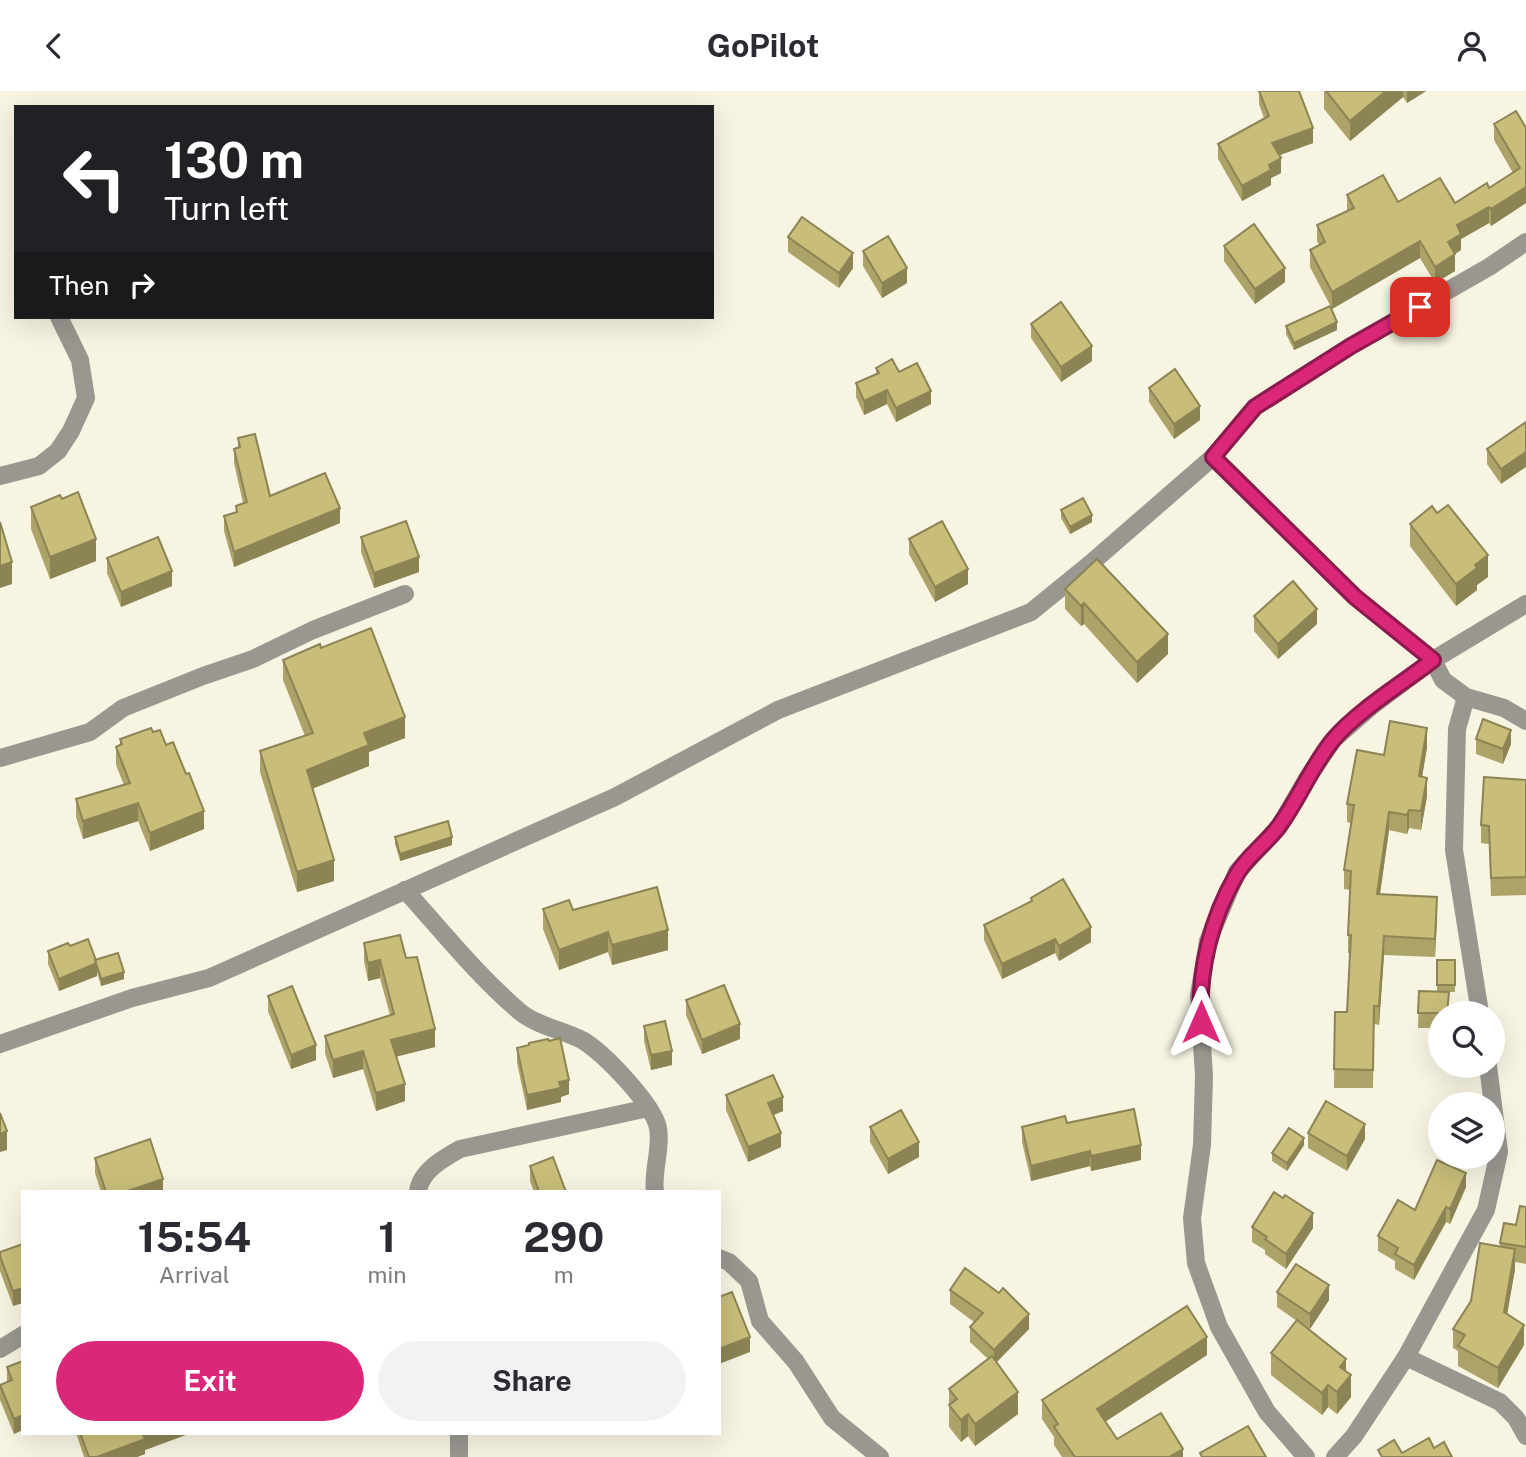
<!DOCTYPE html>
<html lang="en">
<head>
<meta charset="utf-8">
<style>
	body { margin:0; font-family:"Public Sans",sans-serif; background:#f2f2f3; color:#2b2b33; height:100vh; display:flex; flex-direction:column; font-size:26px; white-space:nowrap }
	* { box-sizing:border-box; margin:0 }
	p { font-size:23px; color:#7c7c81 }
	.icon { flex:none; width:38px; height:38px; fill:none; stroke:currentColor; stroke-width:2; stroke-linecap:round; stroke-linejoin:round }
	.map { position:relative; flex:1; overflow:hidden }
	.drawer { position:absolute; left:21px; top:1099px; width:700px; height:245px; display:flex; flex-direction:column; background:#fff; border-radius:0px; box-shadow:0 7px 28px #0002 }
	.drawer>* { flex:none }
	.top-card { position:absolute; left:14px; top:14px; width:700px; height:214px; border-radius:0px; box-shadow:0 7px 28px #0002; background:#202124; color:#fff; overflow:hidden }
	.buttons { position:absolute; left:1428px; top:910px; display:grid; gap:14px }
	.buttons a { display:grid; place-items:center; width:77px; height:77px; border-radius:50%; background:#fff; box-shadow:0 7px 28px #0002; font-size:35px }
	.pin { position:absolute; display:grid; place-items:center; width:60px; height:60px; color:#fff; margin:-30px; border-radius:14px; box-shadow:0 4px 10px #0006 }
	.me { position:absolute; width:77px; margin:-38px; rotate:0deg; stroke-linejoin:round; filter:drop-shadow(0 0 5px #0008) }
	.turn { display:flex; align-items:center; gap:24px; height:147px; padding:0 35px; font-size:32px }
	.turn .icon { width:91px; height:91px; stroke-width:2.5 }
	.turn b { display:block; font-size:49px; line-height:60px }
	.then { display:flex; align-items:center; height:66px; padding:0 35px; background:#0003; gap:14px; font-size:26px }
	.eta { display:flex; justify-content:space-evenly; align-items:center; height:119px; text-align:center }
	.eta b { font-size:42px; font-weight:700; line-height:49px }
	.primary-button { display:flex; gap:14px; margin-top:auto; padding:14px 35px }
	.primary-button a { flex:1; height:80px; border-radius:42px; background:#db2777; color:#fff; font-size:28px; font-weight:700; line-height:80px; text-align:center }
	.primary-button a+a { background:#f2f2f3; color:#2b2b33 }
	header { display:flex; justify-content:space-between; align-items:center; height:91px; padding:0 35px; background:#fff; font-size:32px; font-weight:700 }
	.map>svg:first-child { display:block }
</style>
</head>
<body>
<header><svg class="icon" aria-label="back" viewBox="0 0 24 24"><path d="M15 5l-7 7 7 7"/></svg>GoPilot<svg class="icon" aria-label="person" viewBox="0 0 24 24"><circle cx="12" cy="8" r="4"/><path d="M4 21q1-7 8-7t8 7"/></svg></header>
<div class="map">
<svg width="1526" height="1366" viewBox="0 0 1526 1366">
	<rect width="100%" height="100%" fill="#f7f4e2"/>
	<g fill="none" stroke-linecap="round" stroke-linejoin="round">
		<g stroke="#999790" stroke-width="18">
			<path d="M1213,366L1355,506L1433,569L1443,589L1466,606L1504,617L1526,630"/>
			<path d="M0,385L39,375L58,360L71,340L86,307L80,269L59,226"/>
			<path d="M1466,606L1457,638L1454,759L1480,922"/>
			<path d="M0,667L90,641L123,617L203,585L253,568L313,539L405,503"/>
			<path d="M405,799C442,840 477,884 519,920C535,934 562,939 582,949C602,960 654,1014 658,1037C662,1057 652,1080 655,1101"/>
			<path d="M0,953L132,907L209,887L615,706L778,619L1031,521L1090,473L1213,366L1255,316L1351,255L1489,176L1526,151"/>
			<path d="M418,1101C420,1080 444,1067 460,1058L648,1017"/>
			<path d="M719,1167L729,1171L749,1190L760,1230L796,1271L832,1327L880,1366"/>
			<path d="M0,1258L23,1244"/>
			<path d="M1406,1266L1500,1311L1516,1327L1526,1345"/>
			<path d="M459,1342V1366"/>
			<path d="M1306,1366L1267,1321L1219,1236L1196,1172L1192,1127L1202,1054L1204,985L1199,904L1208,850L1237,781L1279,736L1308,686L1334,648L1373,614L1433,569L1526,513"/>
			<path d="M1335,1366L1354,1345L1406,1266L1486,1119L1499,1061L1488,975"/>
		</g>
	</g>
	<g fill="#aca368">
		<path d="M1259,0H1299L1313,52L1279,64L1281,82L1271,87V94L1242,110L1218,68V53L1264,27L1259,13Z"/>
		<path d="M1324,0H1426L1407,12L1403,6L1350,50L1324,18Z"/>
		<path d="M1516,20L1526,112L1491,135L1489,132L1461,148V159L1455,163V180L1435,192L1420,167L1332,218L1310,176V159L1319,154L1317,150V134L1347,120V104L1398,111L1455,112L1489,97L1513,82L1494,49V33Z"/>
		<path d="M788,146L853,177L839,197L788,161Z"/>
		<path d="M1224,155L1285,191L1255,213L1224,170Z"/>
		<path d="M863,160L907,192L882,207L863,175Z"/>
		<path d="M1031,233L1092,270L1061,291L1031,247Z"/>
		<path d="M1286,235L1337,239L1294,259L1286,243Z"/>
		<path d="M876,277L899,281L931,313L896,331L887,313L864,324L856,306V292L876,284Z"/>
		<path d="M1149,297L1200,329L1174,348L1149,311Z"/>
		<path d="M1526,331L1501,393L1487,373V358Z"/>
		<path d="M238,347L270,405L340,432L234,476L224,440V425L236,422V415L243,412L234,372V358L238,357Z"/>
		<path d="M31,416L96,470L50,488L31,438Z"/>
		<path d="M1061,419L1092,431L1070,443L1061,427Z"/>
		<path d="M1437,422L1488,486L1477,494V499L1456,515L1410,455V433Z"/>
		<path d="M361,446L419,481L374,497L361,461Z"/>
		<path d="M909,448L968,493L935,511L909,463Z"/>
		<path d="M107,467L172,495L121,516L107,482Z"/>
		<path d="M1065,498L1168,563L1137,592L1084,533L1081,535L1065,518Z"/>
		<path d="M1254,525L1317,533L1278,568L1254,540Z"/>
		<path d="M321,557L405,647L369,661V675L312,697L334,790L297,801L260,681V660L305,645L283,589V569Z"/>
		<path d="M153,641L166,654L204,738L150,760L138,730L83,748L76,726V708L124,694L116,674V656L120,654V648Z"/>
		<path d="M1476,648L1511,653L1503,673L1476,663Z"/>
		<path d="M1427,656L1422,686L1427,705L1421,739L1409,737L1407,743L1389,739L1380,804L1437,825L1435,866L1384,864L1379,934L1374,933L1373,997H1334L1335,921H1347L1350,862H1348V844L1350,799L1344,798V779L1351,732L1347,731V713L1384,664Z"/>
		<path d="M1526,689V804L1491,805L1489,753L1481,752V734Z"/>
		<path d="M395,746L452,754L400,770L395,753Z"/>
		<path d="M1031,807L1091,851L1059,870L1055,862L1002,888L984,849V834L1031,811Z"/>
		<path d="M543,818L573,819L668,859L612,874L608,861L559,879L543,838Z"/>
		<path d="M364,852L406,867L435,956L397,965L405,1010L376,1020L363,978L333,987L325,962V945L390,924L380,887L368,890L364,870Z"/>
		<path d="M70,855L95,869L124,888L101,895L97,881V885L59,900L48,873V860Z"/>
		<path d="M1437,869H1455V901H1449L1448,922H1440V937H1418L1419,900L1437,901Z"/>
		<path d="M268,905L316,969L291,978L268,920Z"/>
		<path d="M686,909L740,948L702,963L686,924Z"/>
		<path d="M644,935L672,974L651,979L644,950Z"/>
		<path d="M517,957L569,1003L561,1006V1011L527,1019L517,972Z"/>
		<path d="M726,1004L783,1020L774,1024L781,1056L748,1071L726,1019Z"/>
		<path d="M1067,1032L1141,1069L1091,1080L1090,1075L1031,1090L1022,1051V1036Z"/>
		<path d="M870,1036L919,1066L888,1083L870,1051Z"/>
		<path d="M1308,1042L1365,1048L1347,1080L1308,1057Z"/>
		<path d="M1304,1054L1287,1080L1272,1070V1062Z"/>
		<path d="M95,1067L163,1101H101L95,1082Z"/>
		<path d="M530,1075L566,1101H534L530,1090Z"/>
		<path d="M1466,1096L1450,1133L1446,1131L1414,1189L1395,1178V1170L1378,1160V1145L1415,1119Z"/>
		<path d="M1526,1116V1173L1515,1171V1178L1507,1223L1524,1254L1498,1297L1458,1275V1260L1453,1257V1238L1471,1210L1500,1156V1152L1516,1134Z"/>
		<path d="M1252,1136L1313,1137L1286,1178L1265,1163V1159L1252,1151Z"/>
		<path d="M23,1153L13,1215L0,1180V1161Z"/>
		<path d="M950,1199L1029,1238L996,1271L1018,1323L975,1355L968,1345L961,1351L949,1336V1298L988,1268L970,1251V1236L974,1231L950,1213Z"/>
		<path d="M1277,1201L1329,1209L1310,1238L1299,1231L1346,1281L1351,1306L1337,1323L1328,1316L1322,1324L1271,1284V1262L1297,1230L1277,1216Z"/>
		<path d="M1207,1264L1105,1331L1117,1348L1183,1366H1062L1054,1354V1346L1042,1328V1309Z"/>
		<path d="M23,1270L14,1343L0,1309V1294L7,1291V1276Z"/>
		<path d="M76,1342H191L145,1359V1363L137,1366H84Z"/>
	</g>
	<g fill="#8c8455">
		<path d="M1386,0H1403V6L1350,50V30Z"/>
		<path d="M1407,0H1426L1407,12Z"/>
		<path d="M1313,37V52L1272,67V52Z"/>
		<path d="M1281,67V82L1271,87V94L1242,110V95L1269,74Z"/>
		<path d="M1526,96V112L1491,135V118Z"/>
		<path d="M1489,116V132L1461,148V159L1448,167V151L1457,134Z"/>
		<path d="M1420,150V167L1332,218V201Z"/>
		<path d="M853,162V177L839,197V182Z"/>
		<path d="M1455,163V180L1435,192V176Z"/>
		<path d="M907,177V192L882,207V192Z"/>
		<path d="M1285,177V191L1255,213V198Z"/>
		<path d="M1337,231V239L1294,259V252Z"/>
		<path d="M1092,255V270L1061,291V276Z"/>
		<path d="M887,299V313L864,324V310Z"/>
		<path d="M931,300V313L896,331V317Z"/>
		<path d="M1200,315V329L1174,348V333Z"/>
		<path d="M1526,361V376L1501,393V378Z"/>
		<path d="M340,417V432L234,476V461Z"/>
		<path d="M1092,424V431L1070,443V436Z"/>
		<path d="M96,448V470L50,488V466Z"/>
		<path d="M1488,464V486L1477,494V499L1456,515V493L1475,474Z"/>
		<path d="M419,466V481L374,497V482Z"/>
		<path d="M12,471V493L0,497V475Z"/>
		<path d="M968,478V493L935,511V496Z"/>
		<path d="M172,480V495L121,516V501Z"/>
		<path d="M1084,512V533L1081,535V515Z"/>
		<path d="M1317,518V533L1278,568V553Z"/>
		<path d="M1168,543V563L1137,592V571Z"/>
		<path d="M405,626V647L369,661V675L307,700V679L364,642Z"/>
		<path d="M1427,637V656L1419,704V685Z"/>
		<path d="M1511,639V653L1503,673V658Z"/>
		<path d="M1427,687V705L1421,739V720Z"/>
		<path d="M138,712V730L83,748V730Z"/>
		<path d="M1409,719V737L1407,743V724Z"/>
		<path d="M204,720V738L150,760V742Z"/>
		<path d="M1389,721V739L1377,822V803Z"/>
		<path d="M452,746V754L400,770V763Z"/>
		<path d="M334,769V790L297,801V781Z"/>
		<path d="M1437,806V825L1435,866V848Z"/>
		<path d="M1091,836V851L1059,870V855Z"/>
		<path d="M668,839V859L612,874V854Z"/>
		<path d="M608,841V861L559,879V859Z"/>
		<path d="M1384,845V864L1379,934V915Z"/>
		<path d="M1055,848V862L1002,888V873Z"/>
		<path d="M380,869V887L368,890V872Z"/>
		<path d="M97,872V885L59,900V888Z"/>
		<path d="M124,881V888L101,895V888Z"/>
		<path d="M740,933V948L702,963V949Z"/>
		<path d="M435,938V956L391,967V949Z"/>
		<path d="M316,954V969L291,978V964Z"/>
		<path d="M363,960V978L333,987V969Z"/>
		<path d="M672,960V974L651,979V964Z"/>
		<path d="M569,989V1003L561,1006V1011L527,1019V1004L559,991Z"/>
		<path d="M405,993V1010L376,1020V1002Z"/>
		<path d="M783,1006V1020L768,1026V1012Z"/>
		<path d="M1365,1033V1048L1347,1080V1065Z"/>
		<path d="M7,1040V1059L0,1061V1043Z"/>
		<path d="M781,1042V1056L748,1071V1056Z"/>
		<path d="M1304,1047V1054L1287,1080V1072Z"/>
		<path d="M919,1051V1066L888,1083V1068Z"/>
		<path d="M1141,1054V1069L1091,1080V1065Z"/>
		<path d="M1090,1060V1075L1031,1090V1075Z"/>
		<path d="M1466,1082V1096L1450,1133V1118Z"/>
		<path d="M163,1088V1101H125Z"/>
		<path d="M1446,1116V1131L1414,1189V1174Z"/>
		<path d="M1313,1122V1137L1286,1178V1163Z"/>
		<path d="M1515,1158V1178L1504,1241V1221Z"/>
		<path d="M1329,1194V1209L1310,1238V1223Z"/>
		<path d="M23,1197V1212L13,1215V1200Z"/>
		<path d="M1029,1223V1238L994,1274V1259Z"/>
		<path d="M1524,1234V1254L1498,1297V1277Z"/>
		<path d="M750,1246V1261L719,1273V1258Z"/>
		<path d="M1207,1246V1264L1097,1336V1318Z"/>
		<path d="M1346,1268V1289L1351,1284V1306L1337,1323V1301L1340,1276Z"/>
		<path d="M1328,1294V1316L1322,1324V1302Z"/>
		<path d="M1018,1301V1323L975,1355V1333Z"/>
		<path d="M968,1323V1345L961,1351V1329Z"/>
		<path d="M23,1324V1339L14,1343V1328Z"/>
		<path d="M149,1342H191L145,1359V1363L137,1366H97Z"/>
		<path d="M1183,1358V1366H1169Z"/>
	</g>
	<g fill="#c8bd79" stroke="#8c8455" stroke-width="2">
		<path d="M1259,0H1299L1313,37L1272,52L1281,67L1269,74L1271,79L1242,95L1218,53L1269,25Z"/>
		<path d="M1326,0H1386L1350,30Z"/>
		<path d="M1516,20L1526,37V96L1491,118L1489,116L1457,134L1461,143L1448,151L1455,163L1435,176L1420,150L1332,201L1310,159L1325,151L1317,134L1354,117L1347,104L1383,84L1398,111L1440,87L1455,112L1487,92L1489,97L1520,77L1494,33Z"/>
		<path d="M802,126L853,162L839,182L788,146Z"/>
		<path d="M1254,133L1285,177L1255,198L1224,155Z"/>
		<path d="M888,145L907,177L882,192L863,160Z"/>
		<path d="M1061,211L1092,255L1061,276L1031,233Z"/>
		<path d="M1330,215L1337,231L1294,252L1286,235Z"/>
		<path d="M892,268L899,281L917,272L931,300L896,317L887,299L864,310L856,292L879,282L876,277Z"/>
		<path d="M1175,278L1200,315L1174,333L1149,297Z"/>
		<path d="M1526,331V361L1501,378L1487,358Z"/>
		<path d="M255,343L270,405L325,382L340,417L234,461L224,425L237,421L236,415L247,411L234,358L240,356L238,347Z"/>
		<path d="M78,401L96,448L50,466L31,416L60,404L62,408Z"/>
		<path d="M1083,407L1092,424L1070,436L1061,419Z"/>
		<path d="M1448,414L1488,464L1475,474L1477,477L1456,493L1410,433L1432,415L1437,422Z"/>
		<path d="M406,430L419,466L374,482L361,446Z"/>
		<path d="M942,430L968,478L935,496L909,448Z"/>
		<path d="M0,431L12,471L0,475Z"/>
		<path d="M158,446L172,480L121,501L107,467Z"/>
		<path d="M1097,468L1168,543L1137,571L1084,512L1081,515L1065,498Z"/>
		<path d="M1293,490L1317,518L1278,553L1254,525Z"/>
		<path d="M371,537L405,626L364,642L369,654L307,679L334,769L297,781L260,660L313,642L283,569L320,553L321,557Z"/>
		<path d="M1483,628L1511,639L1503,658L1476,648Z"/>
		<path d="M1390,630L1427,637L1419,685L1427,687L1421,720L1409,719L1407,724L1389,721L1377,803L1437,806L1435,848L1384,845L1379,915H1374L1373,979L1334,978L1335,921H1347L1351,844H1348L1351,780L1344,779L1354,714L1347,713L1357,659L1384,664Z"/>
		<path d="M151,637L153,641L160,639L166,654L173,651L186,683L189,682L204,720L150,742L138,712L83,730L76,708L130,692L116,656L122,653L120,648Z"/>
		<path d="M1484,686L1526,689V786L1491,787L1489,735L1481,734Z"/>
		<path d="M448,730L452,746L400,763L395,746Z"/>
		<path d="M1063,788L1091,836L1059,855L1055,848L1002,873L984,834L1032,810L1031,807Z"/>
		<path d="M657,796L668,839L612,854L608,841L559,859L543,818L569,809L573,819Z"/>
		<path d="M400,844L406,867L417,866L435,938L391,949L405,993L376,1002L363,960L333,969L325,945L394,923L380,869L368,872L364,852Z"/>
		<path d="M88,848L97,872L59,888L48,860L68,852L70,855Z"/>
		<path d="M118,862L124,881L101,888L95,869Z"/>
		<rect x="1437" y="869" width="18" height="25"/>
		<path d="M724,894L740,933L702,949L686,909Z"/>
		<path d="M292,895L316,954L291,964L268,905Z"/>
		<path d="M1419,900L1449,901L1447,922H1418Z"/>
		<path d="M665,930L672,960L651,964L644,935Z"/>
		<path d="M560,947L569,989L559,991L561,997L527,1004L517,957L529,954V952L548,948L549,950Z"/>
		<path d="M773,984L783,1006L768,1012L781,1042L748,1056L726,1004Z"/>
		<path d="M1326,1010L1365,1033L1347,1065L1308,1042Z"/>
		<path d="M1134,1018L1141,1054L1091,1065L1090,1060L1031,1075L1022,1036L1065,1025L1067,1032Z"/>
		<path d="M901,1019L919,1051L888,1068L870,1036Z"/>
		<path d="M0,1022L7,1040L0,1043Z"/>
		<path d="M1289,1037L1304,1047L1287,1072L1272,1062Z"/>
		<path d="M150,1048L163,1088L125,1101H106L95,1067Z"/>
		<path d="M553,1066L566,1101H539L530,1075Z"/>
		<path d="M1437,1069L1466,1082L1450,1118L1446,1116L1414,1174L1395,1163L1398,1157L1378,1145L1398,1109L1415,1119Z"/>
		<path d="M1274,1101L1283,1107L1285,1104L1313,1122L1286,1163L1265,1148L1267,1146L1252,1136Z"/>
		<path d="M1520,1115L1526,1116V1156L1500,1152L1504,1132L1516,1134Z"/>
		<path d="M1480,1152L1515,1158L1504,1221L1524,1234L1498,1277L1458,1255L1465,1244L1453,1238L1471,1210Z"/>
		<path d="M23,1153V1197L13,1200L0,1165V1161Z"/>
		<path d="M1296,1173L1329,1194L1310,1223L1277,1201Z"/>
		<path d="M965,1177L999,1202L1003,1197L1029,1223L994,1259L970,1236L983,1222L950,1199Z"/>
		<path d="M732,1201L750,1246L719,1258V1206Z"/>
		<path d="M1187,1215L1207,1246L1097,1318L1117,1348L1161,1322L1183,1358L1169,1366H1075L1054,1336L1058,1333L1042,1309Z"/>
		<path d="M1297,1229L1346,1268L1340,1276L1351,1284L1337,1301L1328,1294L1322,1302L1271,1262Z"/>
		<path d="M992,1265L1018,1301L975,1333L968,1323L961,1329L949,1314L957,1308L949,1298Z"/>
		<path d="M23,1270V1324L14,1328L0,1294L12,1289L7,1276Z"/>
		<path d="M1248,1335L1266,1366H1202L1200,1362Z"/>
		<path d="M80,1342H149L143,1344L145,1348L97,1366H89Z"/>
		<path d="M1429,1347L1434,1357L1444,1351L1452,1366H1382L1378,1359L1394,1349L1402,1362Z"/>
	</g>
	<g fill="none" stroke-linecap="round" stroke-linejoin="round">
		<defs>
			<path id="route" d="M1201,931C1198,880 1211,827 1237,783C1247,765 1267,752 1279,735C1299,708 1311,676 1333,649C1356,621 1403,592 1433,569L1355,506L1213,366L1255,316L1351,255L1420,216"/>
		</defs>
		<use href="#route" stroke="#8e194d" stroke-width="18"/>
		<use href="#route" stroke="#db2777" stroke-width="12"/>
	</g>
</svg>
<div class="buttons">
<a><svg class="icon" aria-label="search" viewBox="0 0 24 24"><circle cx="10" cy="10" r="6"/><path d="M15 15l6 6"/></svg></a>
<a><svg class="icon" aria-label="layers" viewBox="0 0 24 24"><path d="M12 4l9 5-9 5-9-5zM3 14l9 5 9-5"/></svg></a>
</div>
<div class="pin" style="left:1420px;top:216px;background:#d93025"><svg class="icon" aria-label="arrive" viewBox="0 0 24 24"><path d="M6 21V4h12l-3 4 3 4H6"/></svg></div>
<svg class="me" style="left:1201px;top:931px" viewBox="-20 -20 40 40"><path d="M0-17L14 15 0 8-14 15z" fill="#db2777" stroke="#fff" stroke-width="4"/></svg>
<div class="top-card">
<div class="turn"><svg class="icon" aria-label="left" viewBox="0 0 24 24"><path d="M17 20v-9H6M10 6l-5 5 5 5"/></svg><div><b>130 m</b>Turn left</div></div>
<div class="then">Then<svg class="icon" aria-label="right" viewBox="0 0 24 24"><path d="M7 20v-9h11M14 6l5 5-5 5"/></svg></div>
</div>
<section class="drawer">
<div class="eta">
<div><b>15:54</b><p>Arrival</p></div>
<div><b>1</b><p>min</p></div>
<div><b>290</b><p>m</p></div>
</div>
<div class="primary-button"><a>Exit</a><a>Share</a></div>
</section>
</div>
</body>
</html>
